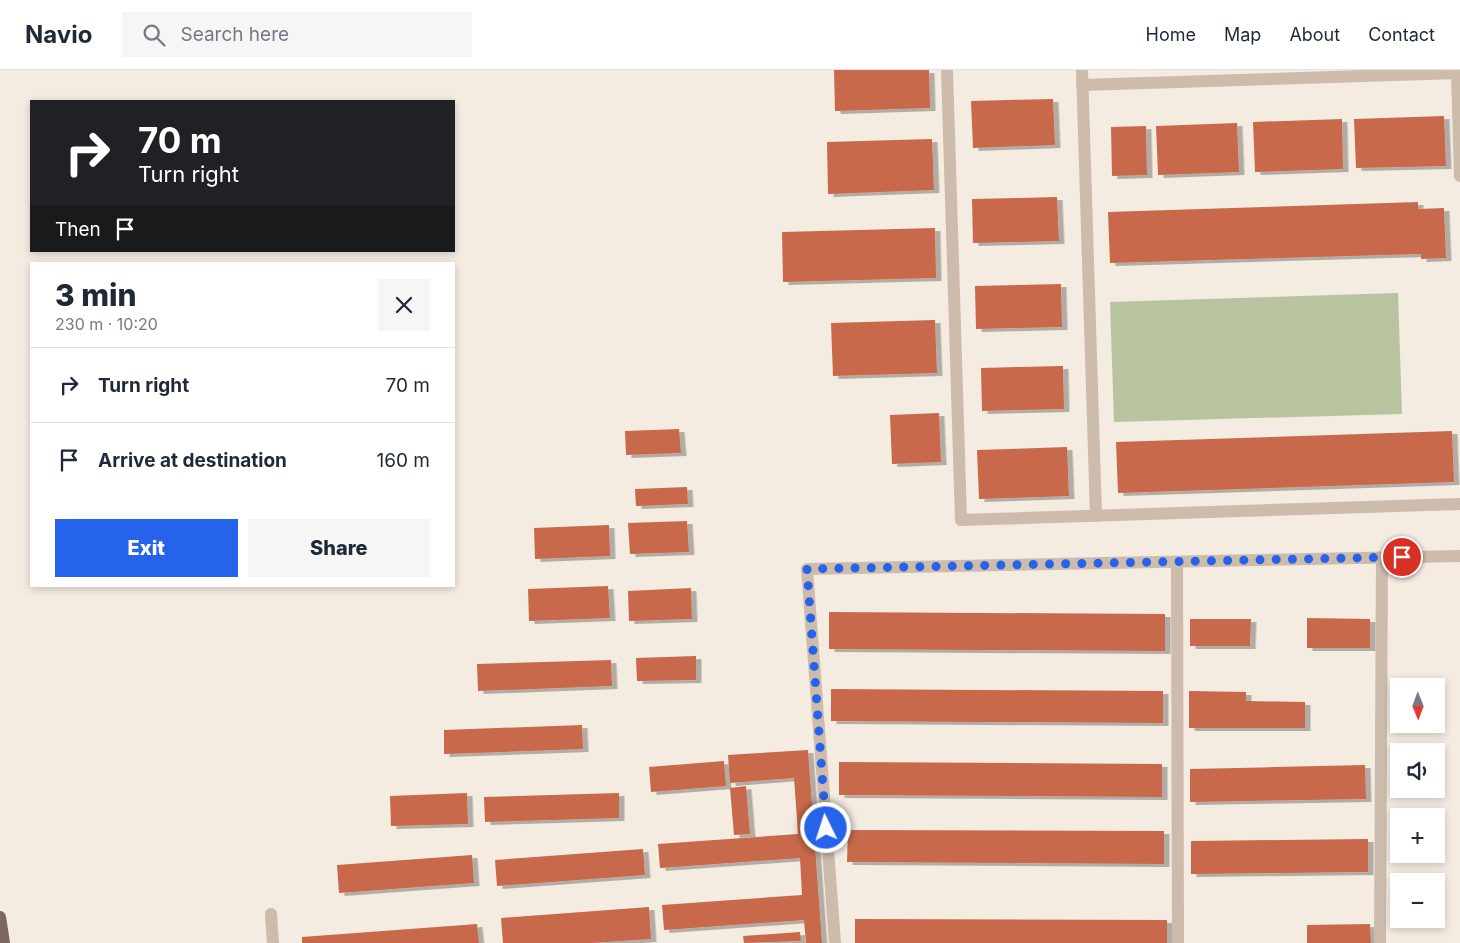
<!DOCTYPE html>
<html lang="en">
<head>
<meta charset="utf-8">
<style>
	body { margin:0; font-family:Inter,sans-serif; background:#f6f6f7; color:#1f2937; height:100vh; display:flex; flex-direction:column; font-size:19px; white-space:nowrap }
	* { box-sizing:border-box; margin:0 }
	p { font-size:16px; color:#747a83 }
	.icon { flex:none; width:28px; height:28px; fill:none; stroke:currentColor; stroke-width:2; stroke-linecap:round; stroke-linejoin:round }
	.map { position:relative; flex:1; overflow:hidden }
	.side { position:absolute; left:30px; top:192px; width:425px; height:325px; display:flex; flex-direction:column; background:#fff; border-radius:0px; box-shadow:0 2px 8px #0003 }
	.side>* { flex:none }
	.banner { position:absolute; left:30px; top:30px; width:425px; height:152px; border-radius:0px; box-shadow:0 2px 8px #0003; background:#202124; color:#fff; overflow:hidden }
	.needle { width:32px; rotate:179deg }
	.buttons { position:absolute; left:1390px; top:608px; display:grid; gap:10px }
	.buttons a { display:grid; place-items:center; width:55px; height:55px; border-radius:0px; background:#fff; box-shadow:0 2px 8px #0003; font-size:25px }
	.pin { position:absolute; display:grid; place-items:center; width:42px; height:42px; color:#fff; margin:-21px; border:2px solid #fff; border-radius:50%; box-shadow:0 1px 5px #0007 }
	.me { position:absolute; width:55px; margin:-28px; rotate:356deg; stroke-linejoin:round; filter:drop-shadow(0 0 4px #0008) }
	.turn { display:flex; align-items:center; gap:18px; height:105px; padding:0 25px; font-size:22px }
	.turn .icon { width:65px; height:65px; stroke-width:2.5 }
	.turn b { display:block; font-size:35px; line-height:42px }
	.then { display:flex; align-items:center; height:48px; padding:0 25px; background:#0003; gap:10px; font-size:19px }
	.round { display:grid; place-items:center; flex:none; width:52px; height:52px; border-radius:0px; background:#f6f6f7 }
	.head { display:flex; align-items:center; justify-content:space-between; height:85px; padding:0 25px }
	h1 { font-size:30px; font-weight:800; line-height:38px }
	.button { display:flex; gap:10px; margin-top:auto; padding:10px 25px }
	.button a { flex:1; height:58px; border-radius:0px; background:#2563eb; color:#fff; font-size:20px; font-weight:800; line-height:58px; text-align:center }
	.button a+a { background:#f6f6f7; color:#1f2937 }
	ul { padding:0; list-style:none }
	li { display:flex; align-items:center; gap:15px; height:75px; padding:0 25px; border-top:1px solid #e0e1e3 }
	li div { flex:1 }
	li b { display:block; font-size:19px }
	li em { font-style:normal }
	header { display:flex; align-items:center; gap:30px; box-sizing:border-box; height:70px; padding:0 25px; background:#fff; border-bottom:1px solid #e0e1e3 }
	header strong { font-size:24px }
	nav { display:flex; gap:28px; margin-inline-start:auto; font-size:18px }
	.search { width:350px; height:45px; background:#f6f6f7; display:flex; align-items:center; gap:12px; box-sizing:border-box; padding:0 18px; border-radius:0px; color:#747a83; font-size:19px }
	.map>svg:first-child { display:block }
</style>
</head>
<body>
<header>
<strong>Navio</strong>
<div class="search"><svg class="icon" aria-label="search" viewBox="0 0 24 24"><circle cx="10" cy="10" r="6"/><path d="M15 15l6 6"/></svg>Search here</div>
<nav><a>Home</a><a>Map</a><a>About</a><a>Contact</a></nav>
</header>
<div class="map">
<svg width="1460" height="873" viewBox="0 0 1460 873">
	<defs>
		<filter id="shadow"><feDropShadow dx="5.5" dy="3" stdDeviation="0" flood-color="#0004"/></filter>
	</defs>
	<rect width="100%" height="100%" fill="#f4ebe1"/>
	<path fill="#b8c4a0" d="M1398,223L1402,344L1114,352L1110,232Z"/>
	<g fill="#c8694b" filter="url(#shadow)">
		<path d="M834,0H929L930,38L835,41Z"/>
		<path d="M1053,29L1055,75L973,78L971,31Z"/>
		<path d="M1444,46L1446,96L1356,98L1354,49Z"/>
		<path d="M1342,49L1343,99L1255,102L1253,52Z"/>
		<path d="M1237,53L1239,102L1158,105L1156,56Z"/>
		<path d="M1146,56L1147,105L1112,106L1111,57Z"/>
		<path d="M932,69L934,120L828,124L827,72Z"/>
		<path d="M1057,127L1059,171L973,173L972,129Z"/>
		<path d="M1418,132V139L1444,138L1446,188L1421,189V184L1110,193L1108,142Z"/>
		<path d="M935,158L936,208L783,212L782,162Z"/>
		<path d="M1061,214L1062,257L976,259L975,216Z"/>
		<path d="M935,250L937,303L833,306L831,253Z"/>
		<path d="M1063,296L1064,339L982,341L981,298Z"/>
		<path d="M939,343L941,392L892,394L890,345Z"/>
		<path d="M679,359L681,383L626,385L625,361Z"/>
		<path d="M1452,361L1454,412L1118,423L1116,372Z"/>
		<path d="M1067,377L1069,426L979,429L977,380Z"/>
		<path d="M687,417L688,434L636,436L635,419Z"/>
		<path d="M687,451L689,482L630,484L628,453Z"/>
		<path d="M609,455L610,486L535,489L534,458Z"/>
		<path d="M608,516L610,548L529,551L528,519Z"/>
		<path d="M691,518L692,549L629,551L628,521Z"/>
		<path d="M829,542L1165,544V581L829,579Z"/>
		<path d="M1307,548L1370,549V578H1307Z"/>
		<path d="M1190,549H1251L1250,576H1190Z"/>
		<path d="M696,586V610L637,611L636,588Z"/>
		<path d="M611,590L612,616L478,621L477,594Z"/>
		<path d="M831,619L1163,621V653L831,651Z"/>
		<path d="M1189,621L1246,622V631L1305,632V658H1189Z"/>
		<path d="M582,655L583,679L444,684V660Z"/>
		<path d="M808,680L822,873H806L804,850L664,860L662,835L802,825L800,788L660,798L658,774L798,764L794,708L730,713L728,685Z"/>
		<path d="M724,691L726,716L651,722L649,697Z"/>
		<path d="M839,692L1162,694V727L839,725Z"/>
		<path d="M1365,695L1366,729L1190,732V699Z"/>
		<path d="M746,716L750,764L734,765L730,718Z"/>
		<path d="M467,723L468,754L391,756L390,726Z"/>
		<path d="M619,723V748L485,752L484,727Z"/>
		<path d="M848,760L1164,761V794L847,792Z"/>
		<path d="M1368,769V802L1191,804V771Z"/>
		<path d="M643,779L645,805L497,816L495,790Z"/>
		<path d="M472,785L474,813L339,823L337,795Z"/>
		<path d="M649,837L651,869L591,873H503L501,848Z"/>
		<path d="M855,849L1167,850V873H855Z"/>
		<path d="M477,854L479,873H302V867Z"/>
		<path d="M1370,854L1371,873H1307V855Z"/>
		<path d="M800,862L801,871L744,873L743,866Z"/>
	</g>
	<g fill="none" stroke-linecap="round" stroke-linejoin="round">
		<g stroke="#cdbbac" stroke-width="12">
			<path d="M947,0L961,450L1460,434"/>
			<path d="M1082,0L1096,446"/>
			<path d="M1082,15L1457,3L1460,106"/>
			<path d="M1177,492L1178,873"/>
			<path d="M271,844L273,873"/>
			<path d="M835,873L807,499L1460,486"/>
			<path d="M1380,873L1382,488"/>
		</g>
		<path stroke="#7d675c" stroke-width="12" d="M0,847L4,873"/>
	</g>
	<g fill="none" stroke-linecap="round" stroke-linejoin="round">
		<path stroke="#2563eb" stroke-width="9" stroke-dasharray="0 16.2" d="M826,758L807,499L1402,487"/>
	</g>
</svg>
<div class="buttons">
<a><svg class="needle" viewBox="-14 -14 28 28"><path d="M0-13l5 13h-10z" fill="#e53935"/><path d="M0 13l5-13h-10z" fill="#747a83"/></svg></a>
<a><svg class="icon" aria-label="sound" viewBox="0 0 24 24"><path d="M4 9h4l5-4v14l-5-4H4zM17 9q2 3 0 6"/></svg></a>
<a>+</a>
<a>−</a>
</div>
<div class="pin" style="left:1402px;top:487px;background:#d93025"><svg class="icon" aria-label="arrive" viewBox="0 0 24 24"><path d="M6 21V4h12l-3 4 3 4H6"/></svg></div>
<svg class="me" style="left:826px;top:758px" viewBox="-20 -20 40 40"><circle r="17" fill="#2563eb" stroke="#fff" stroke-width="3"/><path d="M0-11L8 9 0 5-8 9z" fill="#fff"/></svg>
<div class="banner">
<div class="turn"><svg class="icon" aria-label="right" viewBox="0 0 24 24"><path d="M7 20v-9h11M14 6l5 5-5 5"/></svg><div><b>70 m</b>Turn right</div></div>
<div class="then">Then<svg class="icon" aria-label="arrive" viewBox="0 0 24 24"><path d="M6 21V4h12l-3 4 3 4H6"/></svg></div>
</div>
<section class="side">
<div class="head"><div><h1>3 min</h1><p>230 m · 10:20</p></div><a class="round"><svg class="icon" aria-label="close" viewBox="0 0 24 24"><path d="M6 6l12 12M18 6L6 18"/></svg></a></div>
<ul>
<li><svg class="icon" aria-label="right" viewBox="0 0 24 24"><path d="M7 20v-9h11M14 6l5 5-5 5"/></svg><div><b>Turn right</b></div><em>70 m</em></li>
<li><svg class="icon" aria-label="arrive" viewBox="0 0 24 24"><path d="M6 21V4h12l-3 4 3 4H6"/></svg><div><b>Arrive at destination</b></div><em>160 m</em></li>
</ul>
<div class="button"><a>Exit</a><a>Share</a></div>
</section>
</div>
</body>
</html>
